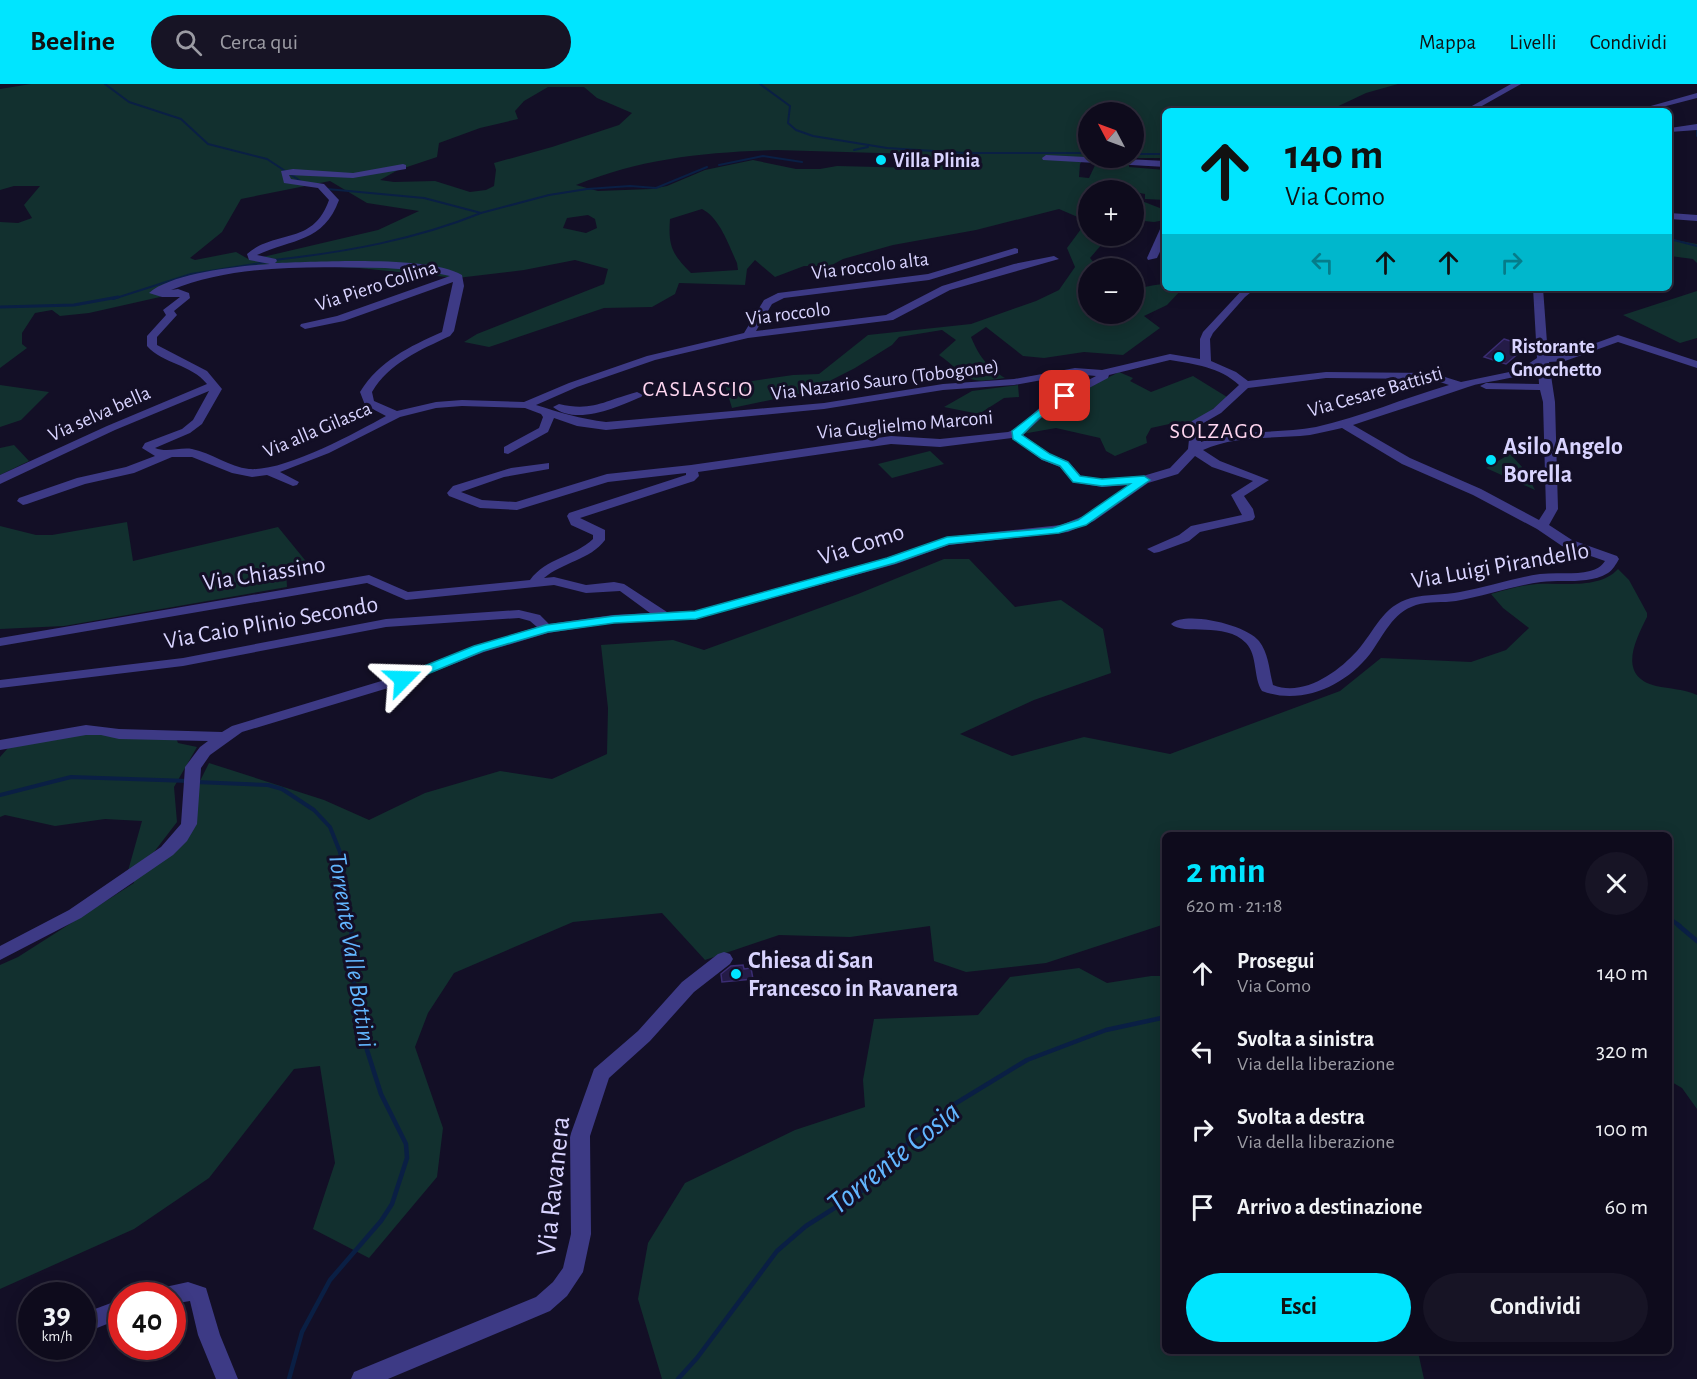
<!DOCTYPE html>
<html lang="it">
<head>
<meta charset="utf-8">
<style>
	body { margin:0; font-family:"Alegreya Sans",sans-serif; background:#171425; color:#f1f3f6; height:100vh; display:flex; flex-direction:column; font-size:22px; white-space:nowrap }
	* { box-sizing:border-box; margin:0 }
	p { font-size:20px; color:#9b9ba3 }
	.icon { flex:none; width:33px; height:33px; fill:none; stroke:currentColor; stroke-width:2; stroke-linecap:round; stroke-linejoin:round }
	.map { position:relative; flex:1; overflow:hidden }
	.details { position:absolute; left:1162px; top:748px; width:510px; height:522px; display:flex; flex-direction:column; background:#0e0b1c; border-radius:9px; box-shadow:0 3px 15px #0003,0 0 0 2px #2e2b3b }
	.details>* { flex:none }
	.hud { position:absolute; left:1162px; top:24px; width:510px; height:183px; border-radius:9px; box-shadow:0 3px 15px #0003,0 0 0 2px #2e2b3b; background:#00e5ff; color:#111; overflow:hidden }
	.needle { width:39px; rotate:311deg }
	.controls { position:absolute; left:1078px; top:18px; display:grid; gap:12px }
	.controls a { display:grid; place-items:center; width:66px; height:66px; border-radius:50%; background:#0e0b1c; box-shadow:0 3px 15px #0003,0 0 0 2px #2e2b3b; font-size:30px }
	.speed { position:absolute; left:18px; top:1198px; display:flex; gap:12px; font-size:30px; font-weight:700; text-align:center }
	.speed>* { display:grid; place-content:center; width:78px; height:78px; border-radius:50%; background:#0e0b1c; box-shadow:0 3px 15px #0003,0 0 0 2px #2e2b3b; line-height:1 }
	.speed small { font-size:15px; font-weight:400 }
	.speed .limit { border:9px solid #d22; background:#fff; color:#111 }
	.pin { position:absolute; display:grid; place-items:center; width:51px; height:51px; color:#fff; margin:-26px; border-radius:12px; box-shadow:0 3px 9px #0006 }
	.me { position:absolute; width:66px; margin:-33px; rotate:68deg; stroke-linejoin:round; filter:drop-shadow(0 0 4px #0008) }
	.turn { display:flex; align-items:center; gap:21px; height:126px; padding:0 24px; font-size:27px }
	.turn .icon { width:78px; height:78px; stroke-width:2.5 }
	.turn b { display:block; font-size:42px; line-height:51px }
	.lanes { display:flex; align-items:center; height:57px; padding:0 24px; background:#0003; justify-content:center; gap:30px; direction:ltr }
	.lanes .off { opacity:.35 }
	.round { display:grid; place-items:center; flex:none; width:63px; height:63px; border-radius:32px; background:#171425 }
	.summary { display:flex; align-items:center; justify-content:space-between; height:102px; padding:0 24px }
	h1 { font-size:36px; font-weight:700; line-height:45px; color:#00e5ff }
	.button { display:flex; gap:12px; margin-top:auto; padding:12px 24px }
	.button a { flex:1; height:69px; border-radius:36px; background:#00e5ff; color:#111; font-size:24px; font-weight:700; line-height:69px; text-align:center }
	.button a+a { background:#171425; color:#f1f3f6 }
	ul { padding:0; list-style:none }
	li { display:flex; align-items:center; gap:18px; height:78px; padding:0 24px }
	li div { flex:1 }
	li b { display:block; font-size:22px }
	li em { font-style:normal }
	header { display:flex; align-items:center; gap:36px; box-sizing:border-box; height:84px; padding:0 30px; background:#00e5ff; color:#111 }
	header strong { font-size:28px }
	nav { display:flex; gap:33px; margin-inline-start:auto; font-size:21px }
	.search { width:420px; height:54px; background:#171425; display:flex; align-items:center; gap:15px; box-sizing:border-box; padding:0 21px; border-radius:33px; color:#9b9ba3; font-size:22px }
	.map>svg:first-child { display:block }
</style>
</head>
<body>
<header>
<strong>Beeline</strong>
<div class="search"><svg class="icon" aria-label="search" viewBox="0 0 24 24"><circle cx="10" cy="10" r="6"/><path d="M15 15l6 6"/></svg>Cerca qui</div>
<nav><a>Mappa</a><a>Livelli</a><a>Condividi</a></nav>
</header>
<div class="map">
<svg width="1697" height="1295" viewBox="0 0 1697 1295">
	<rect width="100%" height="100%" fill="#130f26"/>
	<g fill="#12302f" fill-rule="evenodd">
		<path d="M31,0H1398L1366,9L1328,27H1166L1165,74H1129H1134V28H1089V73H1085L1080,80L1079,93L1089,94L1097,77L1129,79V83L1165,86L1166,116L1145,115V110L1124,106L1102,96L1116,106H1089V152H1109L1090,174L1098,184H1089V230H1134V204C1145,204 1155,200 1165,200L1166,204H1183L1167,221L1144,232L1160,244L1123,271L1084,268L1044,274L1023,272L986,243L971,253C979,272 987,283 1005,294C996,295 984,298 975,296C964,294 950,278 939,271L956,256L942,246L899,253L892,261L855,284L808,308L732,324L725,301L793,291L819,290L868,251L971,240L1036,217L1059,206L1075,183L1067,164L1087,137L1059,125L976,146L893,161L843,175L830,182H804L775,193L755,176L747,185L745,201L679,199L675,210L652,223L604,224L489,263L464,258L477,250L604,200L608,185L575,176L524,186L457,194L359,184L284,181L193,192L160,213L89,229L60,232L52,226L35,229L22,249V260L27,264L0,284V138L18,139L32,134L24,121L40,102H14L0,106V5ZM548,3H584L597,14L632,29L619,41L552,63L494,79L496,86L494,102L486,106L470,108L435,97L394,98L380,96L398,86L437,73L439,59L480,44L518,35L515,27L524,17ZM776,66L914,70L919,75V84L837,82L820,85H796L753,76L705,86L667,102L651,105L598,107L576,101C642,74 706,68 776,66ZM330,97L367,119L419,127L378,146L250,176L236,168L195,176L190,174L222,148L241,115ZM702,125C720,134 729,162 737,179L738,186L691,189C672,170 668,162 670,135ZM588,131L595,135L597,144L586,149L563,144L567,134Z"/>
		<path d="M1134,114L1165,126V136L1154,138L1134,136Z"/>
		<path d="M1670,155L1697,160V179L1693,175L1670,172Z"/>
		<path d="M1697,207V254L1680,259L1623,231Z"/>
		<path d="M1119,288L1133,294L1130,297L1151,308L1193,292L1227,313L1207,330L1189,340L1183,337L1151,344L1146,353L1147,359L1115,372L1106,367L1100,354L1056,344L1022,350L1052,322Z"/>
		<path d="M0,301L49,308L21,336L0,343Z"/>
		<path d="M1018,301L1019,313L1004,314L979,330L944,323L972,307Z"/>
		<path d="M14,361L29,377L0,391V364Z"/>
		<path d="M930,367L944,380L892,394L878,380Z"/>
		<path d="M1510,370L1524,385L1535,406L1486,384Z"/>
		<path d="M127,438L133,477L278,443L309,481L286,485L287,503L64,542L0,545V442L36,451H52Z"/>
		<path d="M944,475H969L1015,523L1061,516L1103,545L1111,589L1034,616L960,650L1012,672L1084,653L1170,670L1340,607L1381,574L1471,578L1506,566L1529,544L1503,524L1491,510C1506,506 1521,501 1537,500C1562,498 1599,506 1618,485L1629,496L1647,529V533C1635,557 1617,592 1656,602C1670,605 1684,605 1697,611V1025L1682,1004L1670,997V752H1166L1165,840L1046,879L966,888L934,877L930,842L850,853L779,851L705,876L662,829L573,838L454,889L428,929L415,963L443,1044L437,1093L369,1174L313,1145L335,1079L320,982L294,985L209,1094L134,1145L0,1205V881L18,873L123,806L134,799L132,792L184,756L198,701L209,679L324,716L369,736L425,709L500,687L552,695L607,670L608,624L601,561L673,556L704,566L858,510Z"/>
		<path d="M85,649L176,654L178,659L197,663L174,703L177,738L154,768L128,787L142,737L105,735L55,742L5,731L0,733V673L8,664Z"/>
		<path d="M1079,884L1107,899L1151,892H1165L1166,1268H1418L1424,1295H662L638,1215L648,1159L685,1099L795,1046L865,1023L863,996L874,935L978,931L1010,893Z"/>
	</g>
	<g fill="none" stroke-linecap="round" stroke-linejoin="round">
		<g stroke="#0a1f44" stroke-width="2">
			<path d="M105,0L129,18L181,35L208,60L267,75L302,98"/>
			<path d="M760,0L790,22L788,39L796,46L813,52L887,64L965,69H1089"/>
			<path d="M1697,43V52"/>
			<path d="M854,66L868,63"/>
			<path d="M1134,70H1166"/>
			<path d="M719,81L763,72L802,78"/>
			<path d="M327,105L424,114L481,129L549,111L587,105L630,102L656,104L707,83"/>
			<path d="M1670,155L1697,162"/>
			<path d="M274,176C346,168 414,156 481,129"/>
			<path d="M113,215L191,190L267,178"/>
		</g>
		<path stroke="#0a1f44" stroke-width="3" d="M0,223L74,221L118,213"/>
		<g stroke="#0a1f44" stroke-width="4">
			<path d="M196,698L268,701L282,705L314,726L330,743L340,768L351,842"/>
			<path d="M0,711L71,693L189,697"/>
			<path d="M1670,835L1680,842"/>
		</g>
		<g stroke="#0a1f44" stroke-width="4.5">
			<path d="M1678,841L1697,857"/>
			<path d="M289,1295L302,1248L330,1196L381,1137L392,1120L407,1074L406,1060L381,1010L367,966L354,901L351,841"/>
			<path d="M678,1295L697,1274L777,1167L806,1142L863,1106L913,1054L953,1021L1027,976L1106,946L1166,933"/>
		</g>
	</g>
	<g fill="#241b47" stroke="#3b2d73" stroke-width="1.5">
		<path d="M1504,255L1527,262L1506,280L1484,273Z"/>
		<path d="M743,881L744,885L751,884L753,895L722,898L721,890L731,882Z"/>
	</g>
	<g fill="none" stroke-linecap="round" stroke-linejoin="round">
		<g fill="#3d3a85" fill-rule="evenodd">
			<path d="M1511,0H1521L1473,27H1463Z"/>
			<path d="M1697,9V14L1647,27H1633Z"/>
			<path d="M1424,23L1440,25L1441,27H1414Z"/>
			<path d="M1697,40V46L1670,48V44Z"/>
			<path d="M1046,71L1166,77V83L1043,76L1042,74Z"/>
			<path d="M403,80L406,81V85L353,94L289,91L291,95L324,100L339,116C324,158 292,155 257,171L276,175L277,177L275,179C316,178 429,171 462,191L464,202L454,247L450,252C420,266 389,279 372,308L374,317L397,327L436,318L462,316L524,318L569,299L647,272L744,249L764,216L778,209L928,190L1015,164L1018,165V169L929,196L784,214L772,220L756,247L886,231L942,202L1014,180L1054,172L1059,175L950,206L893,236L748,254L655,276L577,303L536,321C558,328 581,335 606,338L824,319L943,300L1014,295L1075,284L1102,286L1170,270L1200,275V255L1203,248L1244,204H1256L1245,213L1213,249L1210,255L1211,277L1236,288L1248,297L1326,288L1432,289L1461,298L1519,286L1537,274L1533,204H1543L1548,272H1560L1618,251L1697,277V284L1618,258L1565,277L1549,278L1555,318L1558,425L1549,441L1572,456L1617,472L1619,475C1616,480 1613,486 1608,489C1588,501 1562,495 1541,498C1512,502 1485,512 1456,517C1443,519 1429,517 1416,521C1392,529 1384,551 1370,570C1345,602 1301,622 1262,607C1253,593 1258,572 1246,559C1225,537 1183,552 1171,540C1185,526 1247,541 1259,557C1269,570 1269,586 1273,601C1303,613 1337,589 1357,567C1375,547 1382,522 1411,514C1427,510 1444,511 1460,508C1487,503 1513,494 1540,490C1557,488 1574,491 1590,487C1597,485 1601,483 1605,477L1562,462L1537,445L1473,411L1402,380L1342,344C1332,346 1321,349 1310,351C1275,355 1235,351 1203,366L1220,377L1269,396L1244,412L1253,425L1255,433L1253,436L1200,448L1189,457L1159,468L1154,469L1147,465L1179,451L1191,442L1242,431L1231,411L1253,397L1212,383L1195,372L1178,390L1148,399L1094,437L1068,448L949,461L896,480L696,535L613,539L548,549L484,568L408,598L242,648L210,671L201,684L197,740L187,757L173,771L81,834L0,876V862L69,826L161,763L181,740L185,683L200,663L208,657L119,655L101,651H86L0,666V656L86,641L119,645L222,648L232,642L398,592L474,562L537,543L530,537L519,534L386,543L183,582L0,604V596L183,574L386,535L519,526L540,531L549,540L613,531L650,529L620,507L586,509L554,501L406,516L367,499L0,562V554L369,491L408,508L530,496C546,474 574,473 593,455V451L571,441L567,432L569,429L686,391V389L608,398L517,426L480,424L449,412L447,409L453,402L511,384L549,379V385L504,393L461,408L482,416L516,418L607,390L691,381L891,352L940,355L1008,348L1016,345L1045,319L1096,292L1075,290L1014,301L943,306L824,325L606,346L577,342L554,334L548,348L508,370L504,369V363L539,344L543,333L541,330L525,324L462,322L436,324L400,333L329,369L280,388L299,398L297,401L293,402L267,391L252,393L232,389L192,373H172L134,389L85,400L27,420L23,421L17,417L19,414L77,394L126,383L155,372L142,364L145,359L182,345L193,336L209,307L115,346L0,400V391L107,342L207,300C191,280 163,280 147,262V252L166,231L163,226L180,213H162L149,209C172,189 239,182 270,180L249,176L247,170C276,145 313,162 329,116L318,104L284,99L281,87L293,85L353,89ZM385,184L426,187L450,192L337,232L301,240L300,242L305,245L344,237L453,198L442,248C409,263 380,276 360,308L365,321L386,332C355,349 284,388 249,385C229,383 212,369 192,365C180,363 167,369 155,364L190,349L202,340L222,305L207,287L157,261V253L177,231L174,227L190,214L189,209L178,205L171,206C237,179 315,183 385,184ZM1170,276C1194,280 1220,283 1239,301L1213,325L1192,337L1188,342L1190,346L1188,365L1170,384L1143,392L1102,395L1081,392L1068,377L1050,370L1023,351L1053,323L1108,294L1109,291ZM1538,283L1539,300L1486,299L1480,302L1486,305L1540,306L1543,318L1546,425L1539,436L1481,405L1410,374L1353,341C1391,328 1431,316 1468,303C1491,295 1517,297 1538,283ZM1326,294L1431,295L1449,301C1404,314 1361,333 1316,343C1278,350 1238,345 1201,358L1200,341L1221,329L1248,304ZM1012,354L1042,376L1060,383L1073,398L1102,403L1129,401L1086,431L1061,441L947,453L886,474L695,527L667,528L624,500L614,498L586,501L554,493L544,494C563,478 590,476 605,456V446L580,434L694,397L699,392L698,388L891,360L940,363Z"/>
			<path d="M1670,129L1697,131V137L1670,135Z"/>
			<path d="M1166,140V155L1157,174L1148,176L1147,174L1161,143Z"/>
			<path d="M637,308L643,311L641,313C617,323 577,342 553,323L559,320C593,328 606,316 637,308Z"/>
			<path d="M724,868L730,870L733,875L730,880L694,908L650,957L609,994L590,1052L591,1150L583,1188L567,1212L550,1227L388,1295H351L354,1288L536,1213L553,1198L563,1184L571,1150L570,1052L594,985L638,947L682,898L718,870Z"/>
			<path d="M188,1198L206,1204L220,1251L238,1295H216L198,1251L190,1217L172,1220V1212H152L156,1205Z"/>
			<path d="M122,1215V1234L92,1246L84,1243L82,1239L84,1229Z"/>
		</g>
	</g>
	<path fill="#00e5ff" stroke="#0095a6" stroke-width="1.5" d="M1061,309L1070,312L1038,335L1022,351L1050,370L1068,378L1080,392L1102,395L1144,392L1150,396L1086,441L1059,449L949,460L895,479L696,535L614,539L548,548L483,567L408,598L403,599L397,595L399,592L474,562L546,541L614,532L695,527L887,474L947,453L1053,444L1078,436L1130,400L1102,402L1073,398L1060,382L1042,375L1013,355L1012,347Z"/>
	<g fill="#00e5ff" stroke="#130f26" stroke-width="2">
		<circle cx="881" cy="76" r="6"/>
		<circle cx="1499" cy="273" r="6"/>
		<circle cx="1491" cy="376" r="6"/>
		<circle cx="736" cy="890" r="6"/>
	</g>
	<g text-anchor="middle" stroke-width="6" stroke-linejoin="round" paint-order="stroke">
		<g font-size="20" font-weight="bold" fill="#d9d4ff" stroke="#130f26" text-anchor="start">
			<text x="893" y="83">Villa Plinia</text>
			<text x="1511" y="269">Ristorante<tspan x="1511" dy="23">Gnocchetto</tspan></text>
		</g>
		<g font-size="20" fill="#d9d4ff" stroke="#130f26">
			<text transform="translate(870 181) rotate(-7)" y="7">Via roccolo alta</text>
			<text transform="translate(376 201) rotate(-18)" y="7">Via Piero Collina</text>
			<text transform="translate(788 229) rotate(-7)" y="7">Via roccolo</text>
			<text transform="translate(885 295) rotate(-7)" y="7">Via Nazario Sauro (Tobogone)</text>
			<text transform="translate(1375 307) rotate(-16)" y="7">Via Cesare Battisti</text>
			<text transform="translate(99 329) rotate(-24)" y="7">Via selva bella</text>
			<text transform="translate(905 340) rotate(-5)" y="7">Via Guglielmo Marconi</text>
			<text transform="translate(317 345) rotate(-23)" y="7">Via alla Gilasca</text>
		</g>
		<g font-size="22" letter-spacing="1.5" fill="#ffd6f0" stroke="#130f26">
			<text x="698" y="312">CASLASCIO</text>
		</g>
		<g font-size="22" letter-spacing="1.5" fill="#ffd6f0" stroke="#130f26">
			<text x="1217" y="354">SOLZAGO</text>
		</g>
		<g font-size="24" font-weight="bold" fill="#d9d4ff" stroke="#130f26" text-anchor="start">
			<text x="1503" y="370">Asilo Angelo<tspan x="1503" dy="28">Borella</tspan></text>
			<text x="748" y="884">Chiesa di San<tspan x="748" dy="28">Francesco in Ravanera</tspan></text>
		</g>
		<g font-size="24" fill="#d9d4ff" stroke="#130f26">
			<text transform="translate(861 460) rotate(-18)" y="8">Via Como</text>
			<text transform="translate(1500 481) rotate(-10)" y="8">Via Luigi Pirandello</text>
			<text transform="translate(264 489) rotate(-9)" y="8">Via Chiassino</text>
			<text transform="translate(271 538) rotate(-10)" y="8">Via Caio Plinio Secondo</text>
		</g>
		<g font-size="26" font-style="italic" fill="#62b6ff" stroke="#130f26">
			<text transform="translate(353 866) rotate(81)" y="9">Torrente Valle Bottini</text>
		</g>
		<g font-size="28" fill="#d9d4ff" stroke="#130f26">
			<text transform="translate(552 1102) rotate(-84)" y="10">Via Ravanera</text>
		</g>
		<g font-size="32" font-style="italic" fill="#62b6ff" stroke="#130f26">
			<text transform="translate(893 1073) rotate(-39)" y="11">Torrente Cosia</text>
		</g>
	</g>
</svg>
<div class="controls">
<a><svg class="needle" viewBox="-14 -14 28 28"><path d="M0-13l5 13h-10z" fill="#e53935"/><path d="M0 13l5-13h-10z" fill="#9b9ba3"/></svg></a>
<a>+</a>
<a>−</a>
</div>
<div class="speed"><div>39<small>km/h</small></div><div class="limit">40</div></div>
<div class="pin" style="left:1065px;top:312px;background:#d93025"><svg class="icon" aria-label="arrive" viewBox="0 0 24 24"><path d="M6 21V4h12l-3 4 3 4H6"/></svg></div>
<svg class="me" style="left:403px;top:595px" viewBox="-20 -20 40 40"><path d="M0-17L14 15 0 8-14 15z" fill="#00e5ff" stroke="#fff" stroke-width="4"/></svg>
<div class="hud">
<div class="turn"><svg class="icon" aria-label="ahead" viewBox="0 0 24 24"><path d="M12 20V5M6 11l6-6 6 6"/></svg><div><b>140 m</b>Via Como</div></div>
<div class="lanes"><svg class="icon off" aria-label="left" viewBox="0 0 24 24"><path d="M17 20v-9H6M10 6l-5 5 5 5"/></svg><svg class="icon" aria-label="ahead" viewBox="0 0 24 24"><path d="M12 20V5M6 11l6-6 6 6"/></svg><svg class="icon" aria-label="ahead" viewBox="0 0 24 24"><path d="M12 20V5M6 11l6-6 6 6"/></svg><svg class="icon off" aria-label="right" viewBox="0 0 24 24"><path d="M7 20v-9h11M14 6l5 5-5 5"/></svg></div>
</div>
<section class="details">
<div class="summary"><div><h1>2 min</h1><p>620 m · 21:18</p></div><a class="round"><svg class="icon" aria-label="close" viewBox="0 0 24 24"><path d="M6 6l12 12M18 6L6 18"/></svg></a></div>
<ul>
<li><svg class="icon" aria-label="ahead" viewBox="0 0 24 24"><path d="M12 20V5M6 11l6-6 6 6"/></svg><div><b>Prosegui</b><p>Via Como</p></div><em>140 m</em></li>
<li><svg class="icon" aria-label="left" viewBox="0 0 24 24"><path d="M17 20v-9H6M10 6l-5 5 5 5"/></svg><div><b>Svolta a sinistra</b><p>Via della liberazione</p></div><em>320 m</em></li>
<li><svg class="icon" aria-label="right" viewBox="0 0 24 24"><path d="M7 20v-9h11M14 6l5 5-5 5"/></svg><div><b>Svolta a destra</b><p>Via della liberazione</p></div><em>100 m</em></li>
<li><svg class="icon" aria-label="arrive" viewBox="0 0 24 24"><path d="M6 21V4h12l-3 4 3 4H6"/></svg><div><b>Arrivo a destinazione</b></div><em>60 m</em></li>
</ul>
<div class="button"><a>Esci</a><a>Condividi</a></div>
</section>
</div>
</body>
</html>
